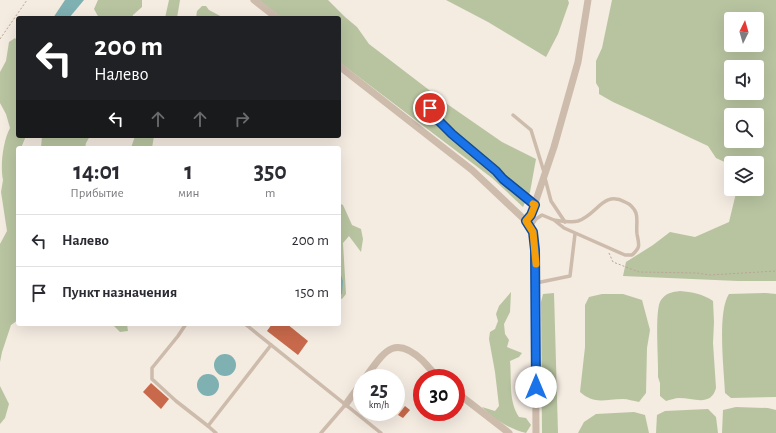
<!DOCTYPE html>
<html lang="ru">
<head>
<meta charset="utf-8">
<style>
	body { margin:0; font-family:"Alegreya Sans",sans-serif; background:#f7f7f7; color:#2b2b33; height:100vh; display:flex; flex-direction:column; font-size:15px; white-space:nowrap }
	* { box-sizing:border-box; margin:0 }
	p { font-size:13px; color:#7c7c81 }
	.icon { flex:none; width:22px; height:22px; fill:none; stroke:currentColor; stroke-width:2; stroke-linecap:round; stroke-linejoin:round }
	.map { position:relative; flex:1; overflow:hidden }
	.side { position:absolute; left:16px; top:146px; width:325px; height:180px; display:flex; flex-direction:column; background:#fff; border-radius:4px; box-shadow:0 4px 16px #0002 }
	.side>* { flex:none }
	.top-card { position:absolute; left:16px; top:16px; width:325px; height:122px; border-radius:4px; box-shadow:0 4px 16px #0002; background:#202124; color:#fff; overflow:hidden }
	.needle { width:26px; rotate:5deg }
	.fabs { position:absolute; left:724px; top:12px; display:grid; gap:8px }
	.fabs a { display:grid; place-items:center; width:40px; height:40px; border-radius:4px; background:#fff; box-shadow:0 4px 16px #0002; font-size:20px }
	.speed { position:absolute; left:353px; top:369px; display:flex; gap:8px; font-size:20px; font-weight:700; text-align:center }
	.speed>* { display:grid; place-content:center; width:52px; height:52px; border-radius:50%; background:#fff; box-shadow:0 4px 16px #0002; line-height:1 }
	.speed small { font-size:10px; font-weight:400 }
	.speed .limit { border:6px solid #d22; background:#fff; color:#111 }
	.pin { position:absolute; display:grid; place-items:center; width:34px; height:34px; color:#fff; margin:-17px; border:2px solid #fff; border-radius:50%; box-shadow:0 1px 4px #0007 }
	.me { position:absolute; width:44px; margin:-22px; rotate:0deg; stroke-linejoin:round; filter:drop-shadow(0 0 3px #0008) }
	.turn { display:flex; align-items:center; gap:14px; height:84px; padding:0 12px; font-size:18px }
	.turn .icon { width:52px; height:52px; stroke-width:2.5 }
	.turn b { display:block; font-size:28px; line-height:34px }
	.lanes { display:flex; align-items:center; height:38px; padding:0 12px; background:#0003; justify-content:center; gap:20px; direction:ltr }
	.lanes .off { opacity:.35 }
	.eta { display:flex; justify-content:space-evenly; align-items:center; height:68px; text-align:center }
	.eta b { font-size:24px; font-weight:600; line-height:28px }
	ul { padding:0; list-style:none }
	li { display:flex; align-items:center; gap:12px; height:52px; padding:0 12px; border-top:1px solid #e1e1e2 }
	li div { flex:1 }
	li b { display:block; font-size:15px }
	li em { font-style:normal }
	.map>svg:first-child { display:block }
</style>
</head>
<body>
<div class="map">
<svg width="776" height="433" viewBox="0 0 776 433">
	<rect width="100%" height="100%" fill="#f4ebe1"/>
	<g fill="#b8c4a0" fill-rule="evenodd">
		<path d="M98,0H142V7L133,15L132,18H99L94,9Z"/>
		<path d="M169,0H180L177,18H165Z"/>
		<path d="M259,0H328L345,17L357,27L369,44L450,106L502,142L536,159L530,192L523,207L492,178L339,62V18H282Z"/>
		<path d="M446,0H568L569,3L558,34L546,57L488,22Z"/>
		<path d="M612,0H776V281H738L623,276L626,262L653,245L670,232L695,237L729,222L737,189H757V163H731V165L716,158L708,146L646,117L613,102L599,94V88L596,83V61L602,48ZM731,19H757V45H731ZM731,67H757V93H731ZM731,115H757V141H731Z"/>
		<path d="M202,6H206L209,10L224,18H209L202,16L201,18H196L197,11Z"/>
		<path d="M15,38L18,42V136H26L21,148H18C18,157 16,165 16,174L18,175V320L11,325L2,352L0,362V244L7,231L1,192L3,180C0,166 3,141 10,128L6,114L0,103V72L6,61L9,42Z"/>
		<path d="M42,136H90L86,143L85,148H41Z"/>
		<path d="M135,136H154L152,148H131Z"/>
		<path d="M339,203L343,205L352,225L361,229L363,239L361,252L349,236L343,243L346,294L342,299L339,298V243L341,231L339,224Z"/>
		<path d="M680,291C692,292 703,294 713,301L714,322L713,343L716,388C711,407 694,398 679,398C675,398 670,400 666,401L660,396V383L658,377C659,362 654,309 661,300C666,293 672,292 680,291Z"/>
		<path d="M511,292L510,312L504,324L505,334L509,340L507,347L522,353L519,357L510,361C512,380 508,400 519,417L526,418L531,425L526,433C510,429 493,419 482,407L495,411L499,406L495,372L489,339L490,332L495,329L498,321L496,314L499,306Z"/>
		<path d="M554,293L558,433H542L541,302L543,294Z"/>
		<path d="M766,293L776,294V397L731,398L725,393C724,369 717,312 729,294Z"/>
		<path d="M602,294H623L642,300L650,330L647,348L646,393L639,402C633,401 628,399 623,399C604,399 595,405 580,392L585,347V305L589,297Z"/>
		<path d="M112,324H127L128,331L120,332Z"/>
		<path d="M0,386L9,404L5,418L0,424Z"/>
		<path d="M736,407L768,408L776,410V433H722L723,410Z"/>
		<path d="M708,409L716,417L718,433H656L657,415L665,411Z"/>
		<path d="M634,412L645,415L649,433H578L584,422L596,414Z"/>
	</g>
	<g fill="#7fb0b2">
		<path d="M65,0H84L69,18H53Z"/>
		<path d="M340,272L343,281L342,294H339V274Z"/>
		<circle cx="225" cy="365" r="11"/>
		<circle cx="208" cy="385" r="11"/>
	</g>
	<g fill="#c8694b">
		<path d="M272,324H287L308,341L298,355L267,331Z"/>
		<path d="M380,372L388,378H375Z"/>
		<path d="M151,383L169,399L161,409L143,392Z"/>
		<path d="M405,406L410,410L403,418L398,415Z"/>
	</g>
	<g fill="none" stroke-linecap="round" stroke-linejoin="round">
		<g stroke="#b9a596" stroke-width="1" stroke-dasharray="2 2" stroke-linecap="butt">
			<path d="M0,39L27,0"/>
			<path d="M609,253L613,262L639,272L697,273L710,275L776,271"/>
		</g>
		<g stroke="#cdbbac" stroke-width="3.5">
			<path d="M425,100L434,116L453,134L496,171L503,179L535,205"/>
			<path d="M513,115L531,130L544,172"/>
			<path d="M545,178L551,201L565,222"/>
			<path d="M530,228L536,219L542,215L554,220L564,228L625,255H632C641,247 639,245 637,234C636,227 638,219 636,213C634,208 630,204 625,202C603,190 597,215 578,221C571,223 561,221 554,220"/>
			<path d="M536,283L570,276L575,234"/>
			<path d="M186,324L178,336L152,368V379L176,401L208,426L271,345"/>
			<path d="M245,324L381,433"/>
			<path d="M208,426L216,433"/>
			<path d="M321,433L346,404"/>
		</g>
		<g stroke="#cdbbac" stroke-width="7">
			<path d="M254,0L277,18"/>
			<path d="M339,66L472,170L526,221L533,233L535,250L536,433"/>
			<path d="M526,221L531,215L554,147L578,62L588,0"/>
			<path d="M365,378C383,354 393,333 422,360C428,366 433,373 439,378"/>
			<path d="M456,392L509,433"/>
			<path d="M346,404L362,382"/>
		</g>
	</g>
	<g fill="none" stroke-linecap="round" stroke-linejoin="round">
		<defs>
			<path id="route" d="M430,108L434,116L452,134L496,171L503,179L535,205L531,215L526,221L533,232L535,250L536,387"/>
		</defs>
		<use href="#route" stroke="#114b97" stroke-width="10"/>
		<use href="#route" stroke="#1a73e8" stroke-width="7"/>
		<path stroke="#f59e0b" stroke-width="7" d="M533,204L535,205L531,215L526,221L533,232L536,264"/>
	</g>
</svg>
<div class="fabs">
<a><svg class="needle" viewBox="-14 -14 28 28"><path d="M0-13l5 13h-10z" fill="#e53935"/><path d="M0 13l5-13h-10z" fill="#7c7c81"/></svg></a>
<a><svg class="icon" aria-label="sound" viewBox="0 0 24 24"><path d="M4 9h4l5-4v14l-5-4H4zM17 9q2 3 0 6"/></svg></a>
<a><svg class="icon" aria-label="search" viewBox="0 0 24 24"><circle cx="10" cy="10" r="6"/><path d="M15 15l6 6"/></svg></a>
<a><svg class="icon" aria-label="layers" viewBox="0 0 24 24"><path d="M12 4l9 5-9 5-9-5zM3 14l9 5 9-5"/></svg></a>
</div>
<div class="speed"><div>25<small>km/h</small></div><div class="limit">30</div></div>
<div class="pin" style="left:430px;top:108px;background:#d93025"><svg class="icon" aria-label="arrive" viewBox="0 0 24 24"><path d="M6 21V4h12l-3 4 3 4H6"/></svg></div>
<svg class="me" style="left:536px;top:387px" viewBox="-20 -20 40 40"><circle r="19" fill="#fff"/><path d="M0-13L10 11 0 6-10 11z" fill="#1a73e8"/></svg>
<div class="top-card">
<div class="turn"><svg class="icon" aria-label="left" viewBox="0 0 24 24"><path d="M17 20v-9H6M10 6l-5 5 5 5"/></svg><div><b>200 m</b>Налево</div></div>
<div class="lanes"><svg class="icon" aria-label="left" viewBox="0 0 24 24"><path d="M17 20v-9H6M10 6l-5 5 5 5"/></svg><svg class="icon off" aria-label="ahead" viewBox="0 0 24 24"><path d="M12 20V5M6 11l6-6 6 6"/></svg><svg class="icon off" aria-label="ahead" viewBox="0 0 24 24"><path d="M12 20V5M6 11l6-6 6 6"/></svg><svg class="icon off" aria-label="right" viewBox="0 0 24 24"><path d="M7 20v-9h11M14 6l5 5-5 5"/></svg></div>
</div>
<section class="side">
<div class="eta">
<div><b>14:01</b><p>Прибытие</p></div>
<div><b>1</b><p>мин</p></div>
<div><b>350</b><p>m</p></div>
</div>
<ul>
<li><svg class="icon" aria-label="left" viewBox="0 0 24 24"><path d="M17 20v-9H6M10 6l-5 5 5 5"/></svg><div><b>Налево</b></div><em>200 m</em></li>
<li><svg class="icon" aria-label="arrive" viewBox="0 0 24 24"><path d="M6 21V4h12l-3 4 3 4H6"/></svg><div><b>Пункт назначения</b></div><em>150 m</em></li>
</ul>
</section>
</div>
</body>
</html>
